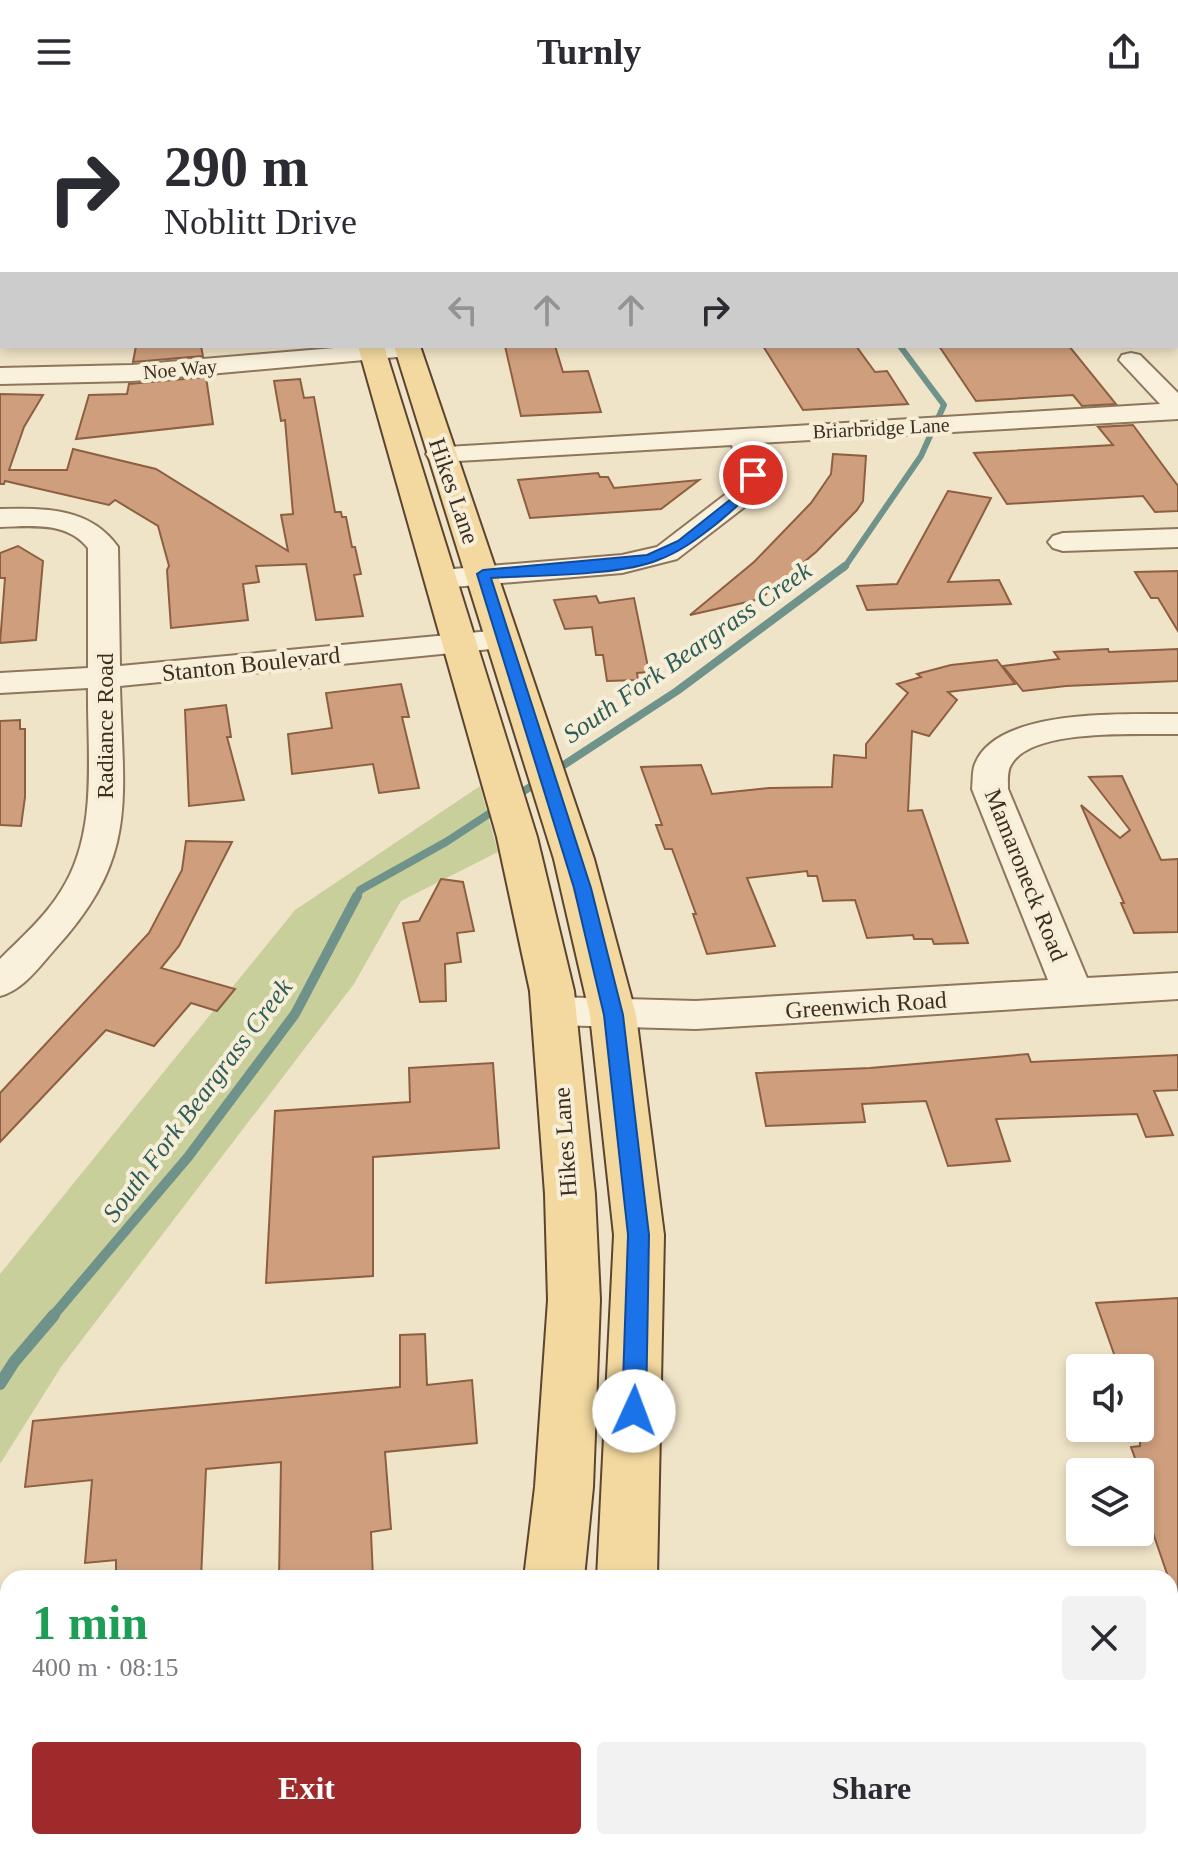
<!DOCTYPE html>
<html lang="en">
<head>
<meta charset="utf-8">
<style>
	body { margin:0; font-family:Georgia,serif; background:#f2f2f3; color:#2b2b33; height:100vh; display:flex; flex-direction:column; font-size:30px; white-space:nowrap }
	* { box-sizing:border-box; margin:0 }
	p { font-size:26px; color:#7c7c81 }
	.icon { flex:none; width:44px; height:44px; fill:none; stroke:currentColor; stroke-width:2; stroke-linecap:round; stroke-linejoin:round }
	.map { position:relative; flex:1; overflow:hidden }
	.panel { position:absolute; left:0px; top:1466px; width:1178px; height:280px; display:flex; flex-direction:column; background:#fff; border-radius:24px 24px 0 0; box-shadow:0 4px 12px #0003 }
	.panel>* { flex:none }
	.guide { position:absolute; left:0px; top:0px; width:1178px; height:244px; box-shadow:0 4px 12px #0003; background:#fff; color:#2b2b33; overflow:hidden }
	.fabs { position:absolute; left:1066px; top:1250px; display:grid; gap:16px }
	.fabs a { display:grid; place-items:center; width:88px; height:88px; border-radius:8px; background:#fff; box-shadow:0 4px 12px #0003; font-size:40px }
	.pin { position:absolute; display:grid; place-items:center; width:68px; height:68px; color:#fff; margin:-34px; border:4px solid #fff; border-radius:50%; box-shadow:0 2px 8px #0007 }
	.me { position:absolute; width:88px; margin:-44px; rotate:2deg; stroke-linejoin:round; filter:drop-shadow(0 0 6px #0008) }
	.turn { display:flex; align-items:center; gap:28px; height:168px; padding:0 32px; font-size:36px }
	.turn .icon { width:104px; height:104px; stroke-width:2.5 }
	.turn b { display:block; font-size:56px; line-height:68px }
	.lanes { display:flex; align-items:center; height:76px; padding:0 32px; background:#0003; justify-content:center; gap:40px; direction:ltr }
	.lanes .off { opacity:.35 }
	.round { display:grid; place-items:center; flex:none; width:84px; height:84px; border-radius:8px; background:#f2f2f3 }
	.headline { display:flex; align-items:center; justify-content:space-between; height:136px; padding:0 32px }
	h1 { font-size:48px; font-weight:800; line-height:60px; color:#1e9e55 }
	.cta { display:flex; gap:16px; margin-top:auto; padding:16px 32px }
	.cta a { flex:1; height:92px; border-radius:8px; background:#9e2a2b; color:#fff; font-size:32px; font-weight:800; line-height:92px; text-align:center }
	.cta a+a { background:#f2f2f3; color:#2b2b33 }
	header { display:flex; justify-content:space-between; align-items:center; height:104px; padding:0 32px; background:#fff; font-size:36px; font-weight:800 }
	.map>svg:first-child { display:block }
</style>
</head>
<body>
<header><svg class="icon" aria-label="menu" viewBox="0 0 24 24"><path d="M4 6h16M4 12h16M4 18h16"/></svg>Turnly<svg class="icon" aria-label="share" viewBox="0 0 24 24"><path d="M12 15V3M7 8l5-5 5 5M5 13v7h14v-7"/></svg></header>
<div class="map">
<svg width="1178" height="1746" viewBox="0 0 1178 1746">
	<rect width="100%" height="100%" fill="#f0e4c8"/>
	<path fill="#c9cf9b" d="M480,682L498,748L401,797L354,880L61,1263L0,1360V1170L295,806Z"/>
	<g fill="none" stroke-linecap="round" stroke-linejoin="round">
		<path stroke="#6f938a" stroke-width="6" d="M844,464L921,352L944,301L900,242"/>
		<g stroke="#6f938a" stroke-width="8">
			<path d="M553,668L677,587L845,462"/>
			<path d="M513,694L541,676"/>
			<path d="M356,794L360,786L446,738L501,702"/>
		</g>
		<path stroke="#6f938a" stroke-width="10" d="M52,1213L188,1053L295,910L357,792"/>
		<path stroke="#6f938a" stroke-width="12" d="M0,1280L14,1258L54,1211"/>
	</g>
	<g fill="#cf9f7d" stroke="#8d5f41" stroke-width="2">
		<path d="M136,242H201L203,252L133,258Z"/>
		<path d="M505,242H555L563,268L588,267L601,308L521,312Z"/>
		<path d="M763,242H856L875,268L887,267L908,300L803,306Z"/>
		<path d="M939,242H1069L1116,300L1082,302L1073,291L976,297Z"/>
		<path d="M206,273L213,320L76,335L89,291L127,290L129,280Z"/>
		<path d="M300,275L304,294L314,293L335,408H341L342,413H346L352,443H355L361,470L354,471L363,512L316,516L306,460L256,462L259,478L243,480L248,516L171,524L167,466L169,462L158,422L115,396L109,401L5,377L4,380H0V290L43,291L24,323L9,366H67L73,345L156,365L288,447L281,411L293,410L285,316L281,317L274,277Z"/>
		<path d="M1133,321L1178,382V407L1155,408L1143,392L1007,400L974,349L1113,341L1098,323Z"/>
		<path d="M833,350L866,352L863,397L857,406L816,448L760,495L690,511L754,458L811,399L831,370Z"/>
		<path d="M598,369L600,373H608L614,384L699,376L661,405L530,414L518,376Z"/>
		<path d="M948,387L991,394L948,478L999,476L1011,500L867,506L857,482L897,480Z"/>
		<path d="M18,442L43,457L36,536L0,539L5,474H0V449Z"/>
		<path d="M1178,467V527L1158,494H1151L1135,468Z"/>
		<path d="M596,492L599,499L634,494L649,568L637,569L638,576L607,577L603,551H596L592,523L565,525L554,496Z"/>
		<path d="M1108,545L1109,548L1178,545V577L1066,582L1023,587L1003,562L1059,555L1054,548Z"/>
		<path d="M997,556L1015,580L948,588L957,596L929,632L912,627L908,707L922,706L968,839L934,840L932,835H914L913,831L867,834L855,796L823,797L817,772H808L807,767L747,774L775,842L707,850L693,810H696L672,745H665L656,721H662L641,663L701,661L712,690L769,684L832,683L834,651L866,654V640L908,589L897,580L921,573L917,570L951,561Z"/>
		<path d="M401,580L409,613H402L419,684L379,689L373,660L292,670L288,630L332,624L326,589Z"/>
		<path d="M226,601L231,633H227L244,696L189,702L185,606Z"/>
		<path d="M20,616V625H25V693L21,722L0,721V617Z"/>
		<path d="M1122,672L1161,756L1178,755V828L1134,829L1121,799H1124L1081,701L1120,734L1130,726L1089,673Z"/>
		<path d="M186,737L232,738L179,842L161,864L235,885L217,907L191,899L154,942L106,926L0,1038V989L149,829L182,766Z"/>
		<path d="M441,775L463,778L474,827L457,829L461,858L445,860L446,897L420,898L403,819L419,817Z"/>
		<path d="M1028,950L1031,958L1178,951V986L1154,987L1173,1031L1146,1033L1137,1010L996,1015L1010,1057L948,1062L926,997L862,1000L865,1018L766,1022L756,969L870,964Z"/>
		<path d="M493,959L499,1044L373,1053V1172L266,1179L275,1007L410,998L409,964Z"/>
		<path d="M1178,1194V1489L1174,1490L1140,1391V1368L1131,1343L1140,1342V1264H1119L1096,1199Z"/>
		<path d="M425,1230L427,1281L472,1276L477,1339L385,1348L391,1425L371,1428L373,1474H279L281,1358L206,1365L201,1474H116V1456L85,1459L92,1376L25,1383L33,1317L400,1283V1231Z"/>
	</g>
	<g fill="none" stroke-linecap="round" stroke-linejoin="round">
		<defs>
			<g id="minor">
				<rect x="95" y="0" width="18" height="2"/>
				<path d="M669,0H722L668,2Z"/>
				<path d="M859,0H878L879,2H860Z"/>
				<rect x="0" y="50" width="2" height="12"/>
				<rect x="1176" y="99" width="2" height="13"/>
				<rect x="0" y="126" width="2" height="14"/>
				<path d="M358,242H418L420,245L417,250L408,252L132,277L0,280V264L132,261Z"/>
				<path d="M1131,249L1140,251L1178,289V315L758,339L767,371L756,394L677,455L622,469L441,484L430,481L426,475L430,469L441,466L622,451L657,443L734,384L739,371L732,341L440,358L430,356L426,350L430,344L1160,300L1119,256L1122,251Z"/>
				<path d="M0,405C44,404 90,403 118,443L120,562L501,526L512,528L517,535L512,542L501,544L120,582C123,697 139,753 55,845C39,863 23,886 0,892V855C21,834 45,813 61,787C99,728 87,650 88,584L0,589V569L88,564V444C67,417 30,422 0,423Z"/>
				<path d="M1178,425V443L1063,447L1053,444L1048,438L1053,432L1063,429Z"/>
				<path d="M1178,610V630C1141,631 1031,623 1011,661C1007,667 1008,678 1008,685L1087,874L1178,869V895L696,925L554,921L540,917L534,907L540,897L554,893L696,897L1048,876L972,685C973,678 972,667 975,660C997,603 1128,611 1178,610Z"/>
				<path d="M8,1670V1730L0,1731V1671Z"/>
			</g>
			<g id="major">
				<rect x="327" y="0" width="20" height="2"/>
				<path d="M358,242H384L537,733L574,887L595,1090L600,1196L593,1383L584,1474H524L535,1383L548,1196L545,1090L530,887L497,733Z"/>
				<path d="M394,242H420L594,755L636,911L664,1131L657,1474H597L614,1131L590,911L554,755Z"/>
				<rect x="492" y="1738" width="68" height="8"/>
				<path d="M581,1738H649L648,1746H580Z"/>
			</g>
		</defs>
		<use href="#minor" stroke="#8d765c" stroke-width="4"/>
		<use href="#major" stroke="#5b4430" stroke-width="4"/>
		<use href="#minor" fill="#faf1dc" fill-rule="evenodd"/>
		<use href="#major" fill="#f3d9a0" fill-rule="evenodd"/>
	</g>
	<path fill="#1a73e8" stroke="#114b97" stroke-width="2" d="M749,368L759,371C749,394 734,405 715,421C697,435 680,448 658,456C620,472 535,471 491,474L591,784L623,911L649,1131L646,1307L642,1313L634,1316L626,1313L622,1307L628,1131L604,911L574,784L477,470L483,466L647,451L678,437L731,395L740,386Z"/>
	<g text-anchor="middle" stroke-width="8" stroke-linejoin="round" paint-order="stroke">
		<g font-size="20" fill="#3d2e20" stroke="#f7eed8">
			<text transform="translate(180 265) rotate(-5)" y="7">Noe Way</text>
			<text transform="translate(881 324) rotate(-3)" y="7">Briarbridge Lane</text>
		</g>
		<g font-size="24" fill="#3d2e20" stroke="#f7eed8">
			<text transform="translate(454 387) rotate(71)" y="8">Hikes Lane</text>
			<text transform="translate(251 560) rotate(-6)" y="8">Stanton Boulevard</text>
			<text transform="translate(105 622) rotate(-90)" y="8">Radiance Road</text>
			<text transform="translate(1026 771) rotate(68)" y="8">Mamaroneck Road</text>
			<text transform="translate(866 901) rotate(-4)" y="8">Greenwich Road</text>
			<text transform="translate(565 1038) rotate(-94)" y="8">Hikes Lane</text>
		</g>
		<g font-size="26" font-style="italic" fill="#2f5d5a" stroke="#f7eed8">
			<text transform="translate(687 548) rotate(-35)" y="9">South Fork Beargrass Creek</text>
			<text transform="translate(197 996) rotate(-53)" y="9">South Fork Beargrass Creek</text>
		</g>
	</g>
</svg>
<div class="fabs">
<a><svg class="icon" aria-label="sound" viewBox="0 0 24 24"><path d="M4 9h4l5-4v14l-5-4H4zM17 9q2 3 0 6"/></svg></a>
<a><svg class="icon" aria-label="layers" viewBox="0 0 24 24"><path d="M12 4l9 5-9 5-9-5zM3 14l9 5 9-5"/></svg></a>
</div>
<div class="pin" style="left:753px;top:371px;background:#d93025"><svg class="icon" aria-label="arrive" viewBox="0 0 24 24"><path d="M6 21V4h12l-3 4 3 4H6"/></svg></div>
<svg class="me" style="left:634px;top:1307px" viewBox="-20 -20 40 40"><circle r="19" fill="#fff"/><path d="M0-13L10 11 0 6-10 11z" fill="#1a73e8"/></svg>
<div class="guide">
<div class="turn"><svg class="icon" aria-label="right" viewBox="0 0 24 24"><path d="M7 20v-9h11M14 6l5 5-5 5"/></svg><div><b>290 m</b>Noblitt Drive</div></div>
<div class="lanes"><svg class="icon off" aria-label="left" viewBox="0 0 24 24"><path d="M17 20v-9H6M10 6l-5 5 5 5"/></svg><svg class="icon off" aria-label="ahead" viewBox="0 0 24 24"><path d="M12 20V5M6 11l6-6 6 6"/></svg><svg class="icon off" aria-label="ahead" viewBox="0 0 24 24"><path d="M12 20V5M6 11l6-6 6 6"/></svg><svg class="icon" aria-label="right" viewBox="0 0 24 24"><path d="M7 20v-9h11M14 6l5 5-5 5"/></svg></div>
</div>
<section class="panel">
<div class="headline"><div><h1>1 min</h1><p>400 m · 08:15</p></div><a class="round"><svg class="icon" aria-label="close" viewBox="0 0 24 24"><path d="M6 6l12 12M18 6L6 18"/></svg></a></div>
<div class="cta"><a>Exit</a><a>Share</a></div>
</section>
</div>
</body>
</html>
